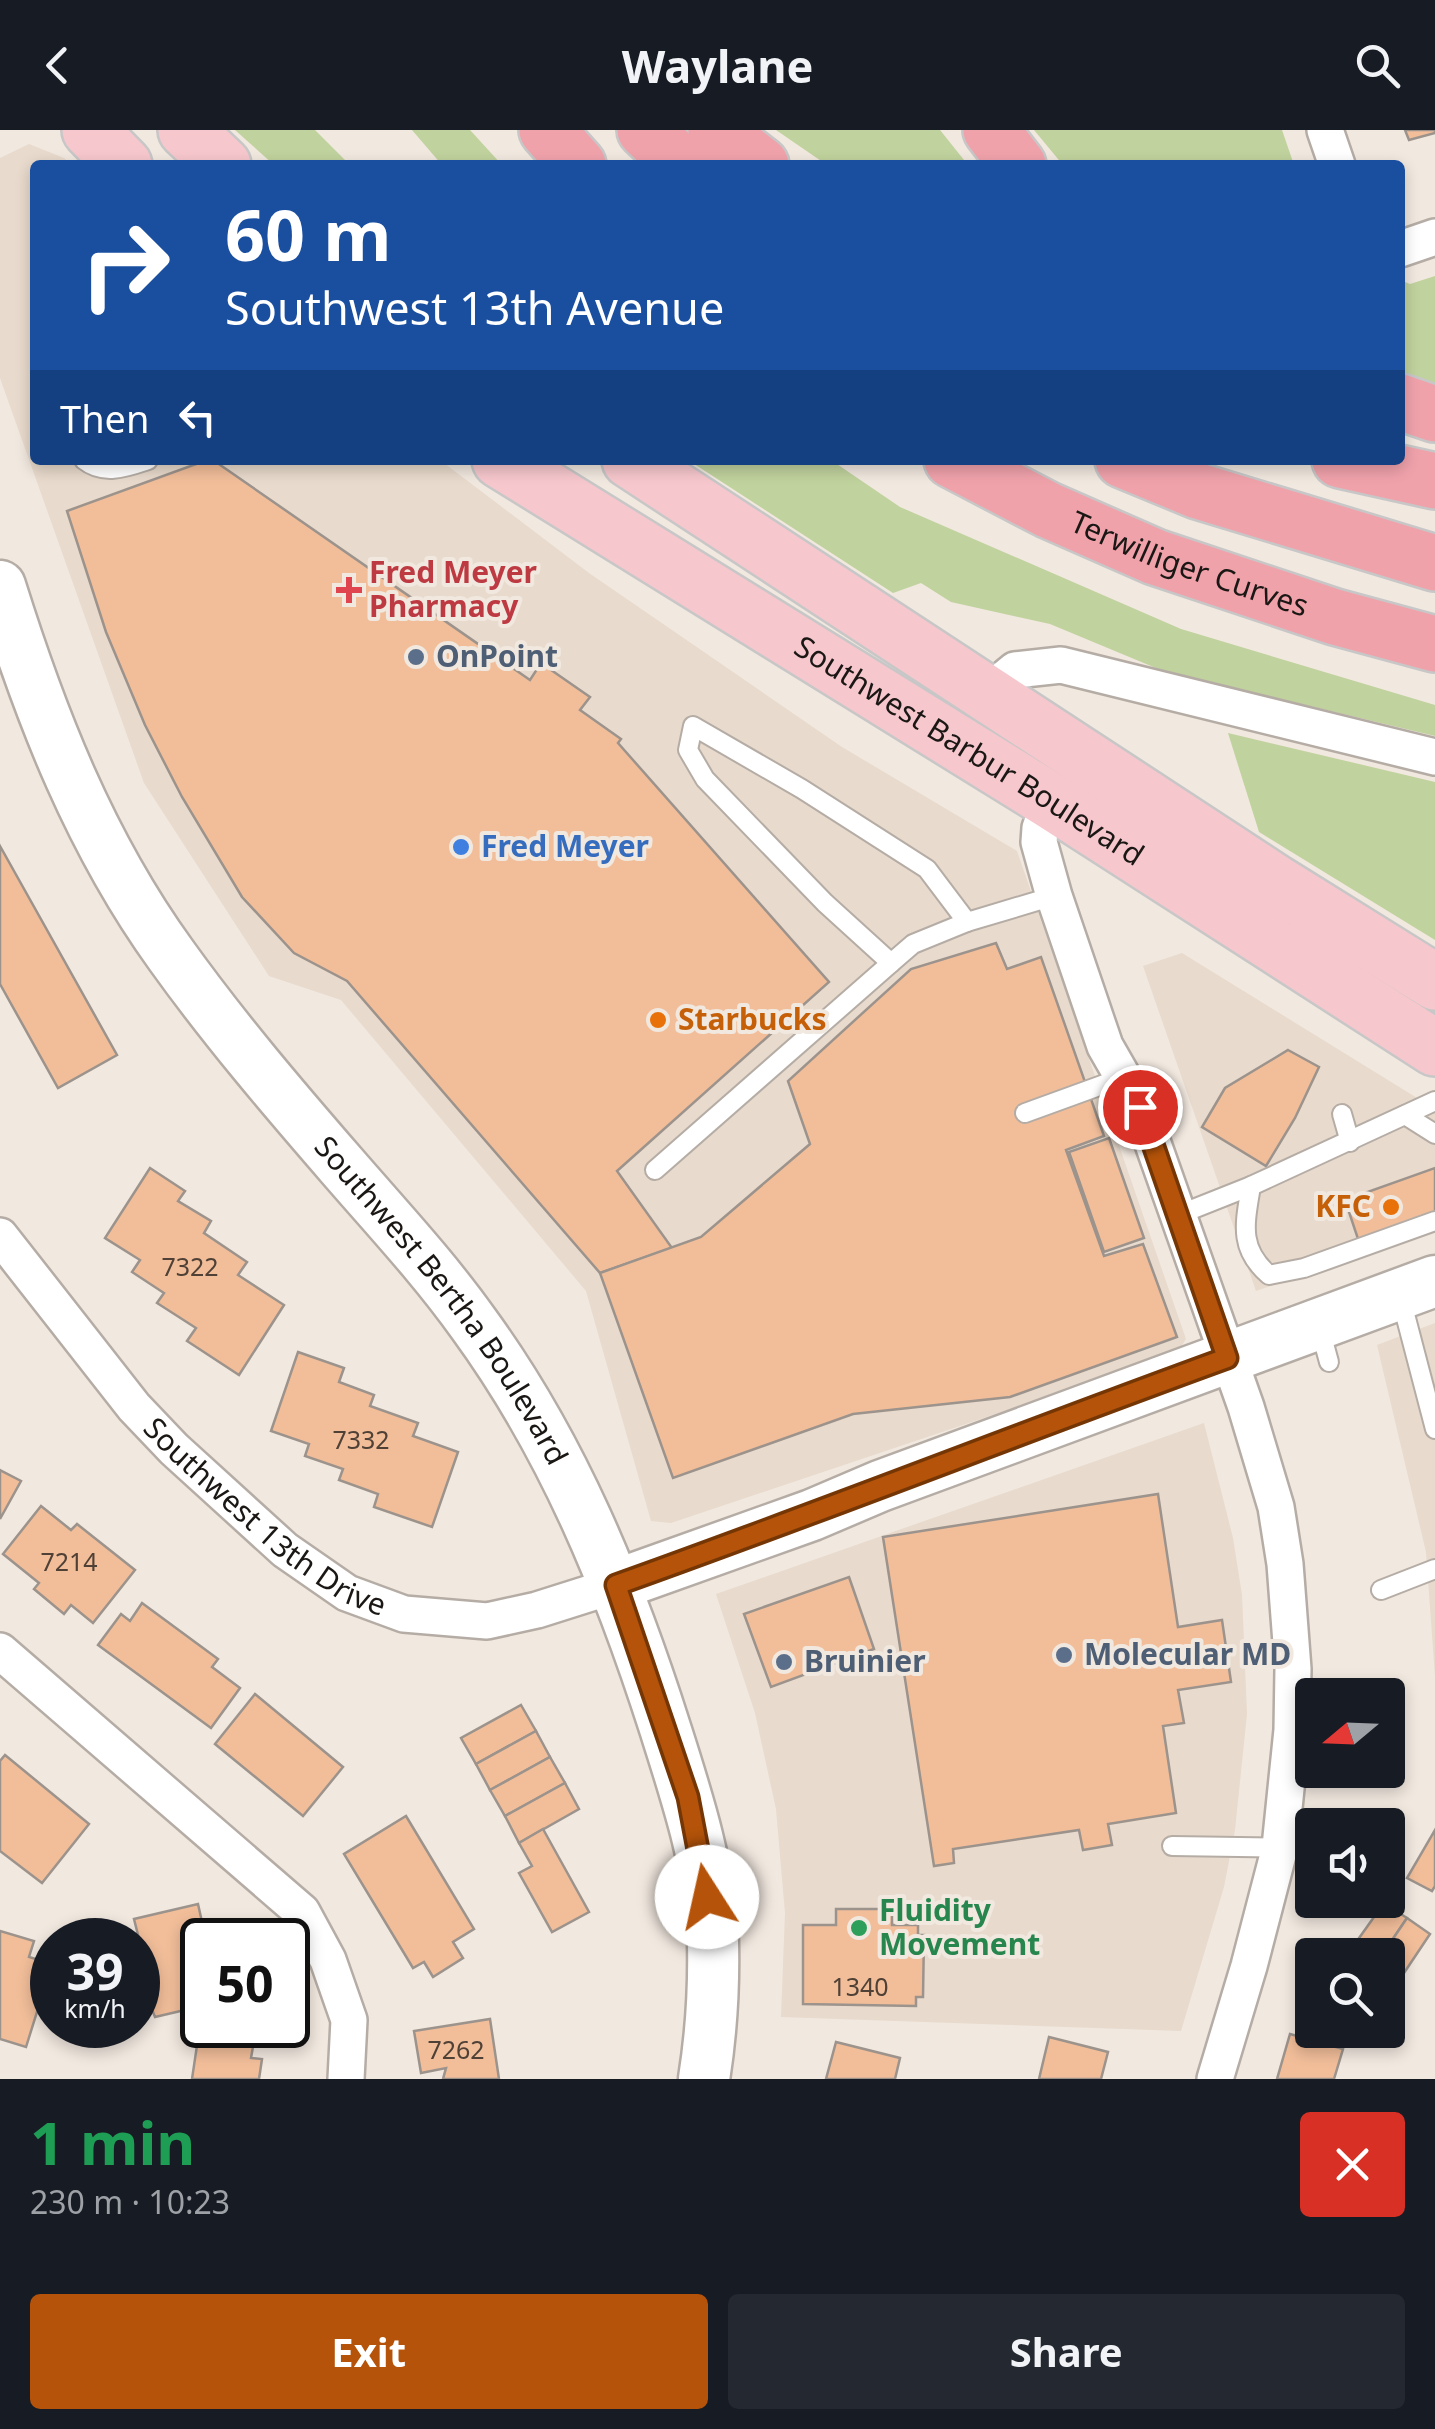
<!DOCTYPE html>
<html lang="en">
<head>
<meta charset="utf-8">
<style>
	body { margin:0; font-family:"Noto Sans",sans-serif; background:#242831; color:#f1f3f6; height:100vh; display:flex; flex-direction:column; font-size:38px; white-space:nowrap }
	* { box-sizing:border-box; margin:0 }
	p { font-size:32px; color:#9ea1a6 }
	.icon { flex:none; width:55px; height:55px; fill:none; stroke:currentColor; stroke-width:2; stroke-linecap:round; stroke-linejoin:round }
	.map { position:relative; height:1949px; overflow:hidden }
	.drawer { display:flex; flex-direction:column; background:#171b24; flex:1 }
	.drawer>* { flex:none }
	.hud { position:absolute; left:30px; top:30px; width:1375px; height:305px; border-radius:10px; box-shadow:0 5px 15px #0003; background:#1a4fa0; color:#fff; overflow:hidden }
	.needle { width:65px; rotate:251deg }
	.tools { position:absolute; left:1295px; top:1548px; display:grid; gap:20px }
	.tools a { display:grid; place-items:center; width:110px; height:110px; border-radius:10px; background:#171b24; box-shadow:0 5px 15px #0003; font-size:50px }
	.speed { position:absolute; left:30px; top:1788px; display:flex; gap:20px; font-size:50px; font-weight:700; text-align:center }
	.speed>* { display:grid; place-content:center; width:130px; height:130px; border-radius:50%; background:#171b24; box-shadow:0 5px 15px #0003; line-height:1 }
	.speed small { font-size:25px; font-weight:400 }
	.speed .limit { border:5px solid #111; border-radius:15px; background:#fff; color:#111 }
	.pin { position:absolute; display:grid; place-items:center; width:85px; height:85px; color:#fff; margin:-42px; border:5px solid #fff; border-radius:50%; box-shadow:0 2px 10px #0007 }
	.me { position:absolute; width:110px; margin:-55px; rotate:350deg; stroke-linejoin:round; filter:drop-shadow(0 0 8px #0008) }
	.turn { display:flex; align-items:center; gap:35px; height:210px; padding:0 30px; font-size:45px }
	.turn .icon { width:130px; height:130px; stroke-width:2.5 }
	.turn b { display:block; font-size:70px; line-height:85px }
	.then { display:flex; align-items:center; height:95px; padding:0 30px; background:#0003; gap:20px; font-size:38px }
	.round { display:grid; place-items:center; flex:none; width:105px; height:105px; border-radius:10px; background:#242831 }
	.overview { display:flex; align-items:center; justify-content:space-between; height:170px; padding:0 30px }
	h1 { font-size:60px; font-weight:700; line-height:75px; color:#1e9e55 }
	.action { display:flex; gap:20px; margin-top:auto; padding:20px 30px }
	.action a { flex:1; height:115px; border-radius:10px; background:#b45309; color:#fff; font-size:40px; font-weight:700; line-height:115px; text-align:center }
	.action a+a { background:#242831; color:#f1f3f6 }
	header { display:flex; justify-content:space-between; align-items:center; height:130px; padding:0 30px; background:#171b24; font-size:45px; font-weight:700 }
	.map>svg:first-child { display:block }
</style>
</head>
<body>
<header><svg class="icon" aria-label="back" viewBox="0 0 24 24"><path d="M15 5l-7 7 7 7"/></svg>Waylane<svg class="icon" aria-label="search" viewBox="0 0 24 24"><circle cx="10" cy="10" r="6"/><path d="M15 15l6 6"/></svg></header>
<div class="map">
<svg width="1435" height="1949" viewBox="0 0 1435 1949">
	<rect width="100%" height="100%" fill="#f1e8df"/>
	<g fill="#e8dacc">
		<path d="M29,14L64,28L72,35H35V330H440L589,443L842,617L1017,721L1186,1209L1177,1223L671,1393L651,1391L586,1161L341,870L269,846L144,653L0,248V28Z"/>
		<path d="M1182,823L1435,979V1099L1256,1161L1143,836Z"/>
		<path d="M1435,1193V1546L1426,1422L1377,1215Z"/>
		<path d="M1204,1293L1233,1408L1242,1465L1247,1584L1235,1700L1224,1757L1181,1901L781,1887L785,1783L776,1679L755,1583L716,1464Z"/>
	</g>
	<g fill="#c0d29d">
		<path d="M235,0H315L350,35H274Z"/>
		<path d="M412,0H470L502,35H442Z"/>
		<path d="M776,0H940L968,35H827Z"/>
		<path d="M1034,0H1282L1294,35H1063Z"/>
		<path d="M1435,146V259L1400,249V150L1410,154Z"/>
		<path d="M688,330H831L900,377L1181,499L1435,575V606L1163,541L1050,494L951,472L921,453L893,463Z"/>
		<path d="M1228,603L1435,652V810L1259,702Z"/>
	</g>
	<g fill="#f2be9a" stroke="#9c938c" stroke-width="2.5">
		<path d="M1405,0H1435V3L1409,10Z"/>
		<path d="M207,330H213L530,550L541,533L590,567L580,580L621,609L618,613L829,852L617,1041L672,1118L600,1143L347,851L294,823L242,767L182,667L145,595L106,502L67,381Z"/>
		<path d="M0,716L117,925L58,958L0,854Z"/>
		<path d="M996,813L1007,839L1041,827L1104,1006L1066,1020L1104,1126L1143,1114L1177,1207L1010,1267L853,1284L673,1348L600,1143L701,1107L810,1014L788,951L911,839Z"/>
		<path d="M1288,920L1319,937L1295,988L1266,1036L1202,997L1225,958Z"/>
		<path d="M1109,1008L1144,1108L1104,1122L1069,1022Z"/>
		<path d="M150,1038L185,1061L178,1071L211,1091L204,1103L247,1132L238,1145L284,1175L239,1245L187,1211L196,1198L157,1173L164,1163L132,1142L140,1130L105,1108Z"/>
		<path d="M1435,1038V1085L1359,1112L1345,1070Z"/>
		<path d="M298,1222L344,1238L339,1252L374,1265L370,1276L418,1293L413,1306L458,1322L432,1397L374,1377L378,1364L339,1350L343,1339L305,1326L309,1314L271,1301Z"/>
		<path d="M0,1340L21,1351L0,1389Z"/>
		<path d="M1158,1364L1178,1497L1222,1490L1231,1552L1178,1560L1184,1593L1163,1596L1176,1683L1108,1694L1112,1715L1083,1720L1079,1700L953,1719L954,1733L934,1736L883,1407Z"/>
		<path d="M41,1376L71,1400L77,1394L135,1440L93,1493L71,1475L64,1484L34,1459L39,1453L3,1424Z"/>
		<path d="M849,1447L874,1519L771,1557L744,1484Z"/>
		<path d="M142,1473L218,1529L212,1537L240,1558L211,1598L98,1515L121,1484L130,1491Z"/>
		<path d="M255,1564L343,1637L303,1686L215,1614Z"/>
		<path d="M521,1575L536,1601L476,1634L461,1608Z"/>
		<path d="M536,1601L550,1627L490,1660L476,1634Z"/>
		<path d="M5,1625L89,1694L42,1753L0,1721V1631Z"/>
		<path d="M550,1627L565,1653L505,1686L490,1660Z"/>
		<path d="M565,1653L579,1679L519,1713L505,1686Z"/>
		<path d="M406,1686L474,1799L453,1812L463,1828L433,1847L424,1832L413,1838L344,1724Z"/>
		<path d="M543,1699L589,1782L552,1802L519,1743L532,1736L519,1713Z"/>
		<path d="M1435,1700V1756L1432,1761L1407,1748Z"/>
		<path d="M1384,1773L1407,1788L1382,1825H1363L1352,1818Z"/>
		<path d="M198,1774L206,1810H202V1876L155,1887L153,1882L141,1884L138,1847L148,1845L134,1789Z"/>
		<path d="M836,1779H892V1795H918V1805H924L923,1867H916V1876L803,1874V1795H836Z"/>
		<path d="M1407,1788L1430,1804L1400,1849L1388,1841V1825H1382Z"/>
		<path d="M0,1801L34,1811L29,1827L52,1834L26,1917L0,1909Z"/>
		<path d="M490,1889L499,1949H443L446,1938L421,1943L414,1901Z"/>
		<path d="M199,1902L254,1911L251,1928L262,1929L259,1949H192Z"/>
		<path d="M1290,1904L1343,1919L1334,1949H1277Z"/>
		<path d="M1049,1907L1108,1922L1101,1949H1039Z"/>
		<path d="M836,1912L900,1928L895,1949H826Z"/>
	</g>
	<g fill="none" stroke-linecap="round" stroke-linejoin="round">
		<defs>
			<g id="lane">
				<path d="M84,330C104,346 127,337 148,330"/>
				<path d="M693,596L802,659L927,739L967,792L913,814L891,833L825,773L705,649L688,620Z"/>
				<path d="M967,792L1054,766"/>
				<path d="M1025,983L1124,947"/>
				<path d="M1342,984L1350,1012"/>
				<path d="M1405,985L1435,1004"/>
				<path d="M655,1040L891,833"/>
				<path d="M1251,1056C1245,1093 1238,1118 1269,1145L1304,1138L1435,1091"/>
				<path d="M1178,1085L1251,1056L1435,971"/>
				<path d="M1401,1169L1435,1299"/>
				<path d="M1320,1199L1329,1232"/>
				<path d="M1381,1460L1435,1439"/>
				<path d="M1370,1695L1372,1694"/>
				<path d="M1172,1716L1312,1718"/>
			</g>
			<g id="street">
				<path d="M1325,0L1337,35"/>
				<path d="M1400,119L1435,107"/>
				<path d="M986,564L1015,540L1061,535L1435,627"/>
				<path d="M1051,671L1040,698L1039,712L1054,766L1105,916L1140,977L1246,1277L1276,1377L1285,1434L1293,1539L1292,1600L1280,1717L1249,1836L1215,1949"/>
				<path id="s1" d="M0,1106L134,1277L174,1319L285,1420L347,1463L404,1484L487,1491L537,1480L616,1455"/>
				<path d="M0,1521L302,1782L328,1830L349,1890L346,1949"/>
			</g>
			<g id="secondary">
				<path id="s2" d="M0,456C41,587 90,713 171,825C224,899 283,968 342,1036C387,1088 433,1137 473,1193C563,1316 619,1454 665,1598C687,1667 711,1740 713,1813C714,1858 711,1905 704,1949"/>
				<path d="M616,1455L812,1385L880,1356L1435,1151"/>
			</g>
			<g id="primary">
				<path d="M90,0L124,35"/>
				<path d="M186,0L223,35"/>
				<path id="s3" d="M500,330L1051,671L1435,918"/>
				<path d="M630,330L1276,753L1435,852"/>
			</g>
			<g id="highway">
				<path d="M547,0L578,35"/>
				<path d="M645,0L682,35"/>
				<path d="M716,0L761,35"/>
				<path d="M991,0L1018,35"/>
				<path d="M1400,272L1435,284"/>
				<path id="s4" d="M952,330L1048,380L1155,427L1335,487L1435,514"/>
				<path d="M1123,330L1198,361L1435,433"/>
				<path d="M1340,330L1435,351"/>
			</g>
		</defs>
		<use href="#lane" stroke="#b5ada5" stroke-width="22"/>
		<use href="#street" stroke="#b5ada5" stroke-width="40"/>
		<use href="#secondary" stroke="#b5ada5" stroke-width="55"/>
		<use href="#primary" stroke="#c8c7c7" stroke-width="60"/>
		<use href="#highway" stroke="#c8c7c7" stroke-width="60"/>
		<use href="#lane" stroke="#fff" stroke-width="18"/>
		<use href="#street" stroke="#fff" stroke-width="35"/>
		<use href="#secondary" stroke="#fff" stroke-width="50"/>
		<use href="#primary" stroke="#f6c7cd" stroke-width="55"/>
		<use href="#highway" stroke="#f0a2ab" stroke-width="55"/>
	</g>
	<g fill="none" stroke-linecap="round" stroke-linejoin="round">
		<defs>
			<path id="route" d="M707,1767L688,1667L616,1455C821,1382 1023,1302 1227,1228L1140,977"/>
		</defs>
		<use href="#route" stroke="#753606" stroke-width="25"/>
		<use href="#route" stroke="#b45309" stroke-width="18"/>
	</g>
	<path fill="#e0444e" stroke="#f1e8df" stroke-width="4" d="M344 445h10v10h10v10h-10v10h-10v-10h-10v-10h10z"/>
	<g fill="#5c6f8a" stroke="#f1e8df" stroke-width="4">
		<circle cx="416" cy="527" r="10"/>
		<circle cx="1064" cy="1525" r="10"/>
		<circle cx="784" cy="1532" r="10"/>
	</g>
	<circle fill="#3f7fe0" stroke="#f1e8df" stroke-width="4" cx="461" cy="717" r="10"/>
	<g fill="#e8710a" stroke="#f1e8df" stroke-width="4">
		<circle cx="658" cy="890" r="10"/>
		<circle cx="1391" cy="1077" r="10"/>
	</g>
	<circle fill="#2e9e5b" stroke="#f1e8df" stroke-width="4" cx="859" cy="1798" r="10"/>
	<g text-anchor="middle" stroke-width="8" stroke-linejoin="round" paint-order="stroke">
		<g font-size="25" fill="#504136">
			<text x="190" y="1146">7322</text>
			<text x="361" y="1319">7332</text>
			<text x="69" y="1441">7214</text>
			<text x="860" y="1866">1340</text>
			<text x="456" y="1929">7262</text>
		</g>
		<g font-size="30" fill="#1a1714" stroke="#f1e8df">
			<text dy="10" stroke="none"><textPath href="#s4" startOffset="260">Terwilliger Curves</textPath></text>
			<text dy="10" stroke="none"><textPath href="#s3" startOffset="552">Southwest Barbur Boulevard</textPath></text>
			<text dy="10" stroke="none"><textPath href="#s2" startOffset="848">Southwest Bertha Boulevard</textPath></text>
			<text dy="10" stroke="none"><textPath href="#s1" startOffset="390">Southwest 13th Drive</textPath></text>
		</g>
		<g font-size="30" font-weight="bold" fill="#be3a42" stroke="#f1e8df" text-anchor="start">
			<text x="369" y="453">Fred Meyer<tspan x="369" dy="34">Pharmacy</tspan></text>
		</g>
		<g font-size="30" font-weight="bold" fill="#4e5e75" stroke="#f1e8df" text-anchor="start">
			<text x="436" y="537">OnPoint</text>
			<text x="1084" y="1535">Molecular MD</text>
			<text x="804" y="1542">Bruinier</text>
		</g>
		<g font-size="30" font-weight="bold" fill="#366cbe" stroke="#f1e8df" text-anchor="start">
			<text x="481" y="727">Fred Meyer</text>
		</g>
		<g font-size="30" font-weight="bold" fill="#c56008" stroke="#f1e8df" text-anchor="start">
			<text x="678" y="900">Starbucks</text>
			<text x="1371" y="1087" text-anchor="end">KFC</text>
		</g>
		<g font-size="30" font-weight="bold" fill="#27864d" stroke="#f1e8df" text-anchor="start">
			<text x="879" y="1791">Fluidity<tspan x="879" dy="34">Movement</tspan></text>
		</g>
	</g>
</svg>
<div class="tools">
<a><svg class="needle" viewBox="-14 -14 28 28"><path d="M0-13l5 13h-10z" fill="#e53935"/><path d="M0 13l5-13h-10z" fill="#9ea1a6"/></svg></a>
<a><svg class="icon" aria-label="sound" viewBox="0 0 24 24"><path d="M4 9h4l5-4v14l-5-4H4zM17 9q2 3 0 6"/></svg></a>
<a><svg class="icon" aria-label="search" viewBox="0 0 24 24"><circle cx="10" cy="10" r="6"/><path d="M15 15l6 6"/></svg></a>
</div>
<div class="speed"><div>39<small>km/h</small></div><div class="limit">50</div></div>
<div class="pin" style="left:1140px;top:977px;background:#d93025"><svg class="icon" aria-label="arrive" viewBox="0 0 24 24"><path d="M6 21V4h12l-3 4 3 4H6"/></svg></div>
<svg class="me" style="left:707px;top:1767px" viewBox="-20 -20 40 40"><circle r="19" fill="#fff"/><path d="M0-13L10 11 0 6-10 11z" fill="#b45309"/></svg>
<div class="hud">
<div class="turn"><svg class="icon" aria-label="right" viewBox="0 0 24 24"><path d="M7 20v-9h11M14 6l5 5-5 5"/></svg><div><b>60 m</b>Southwest 13th Avenue</div></div>
<div class="then">Then<svg class="icon" aria-label="left" viewBox="0 0 24 24"><path d="M17 20v-9H6M10 6l-5 5 5 5"/></svg></div>
</div>
</div>
<section class="drawer">
<div class="overview"><div><h1>1 min</h1><p>230 m · 10:23</p></div><a class="round" style="background:#d93025;color:#fff"><svg class="icon" aria-label="close" viewBox="0 0 24 24"><path d="M6 6l12 12M18 6L6 18"/></svg></a></div>
<div class="action"><a>Exit</a><a>Share</a></div>
</section>
</body>
</html>
